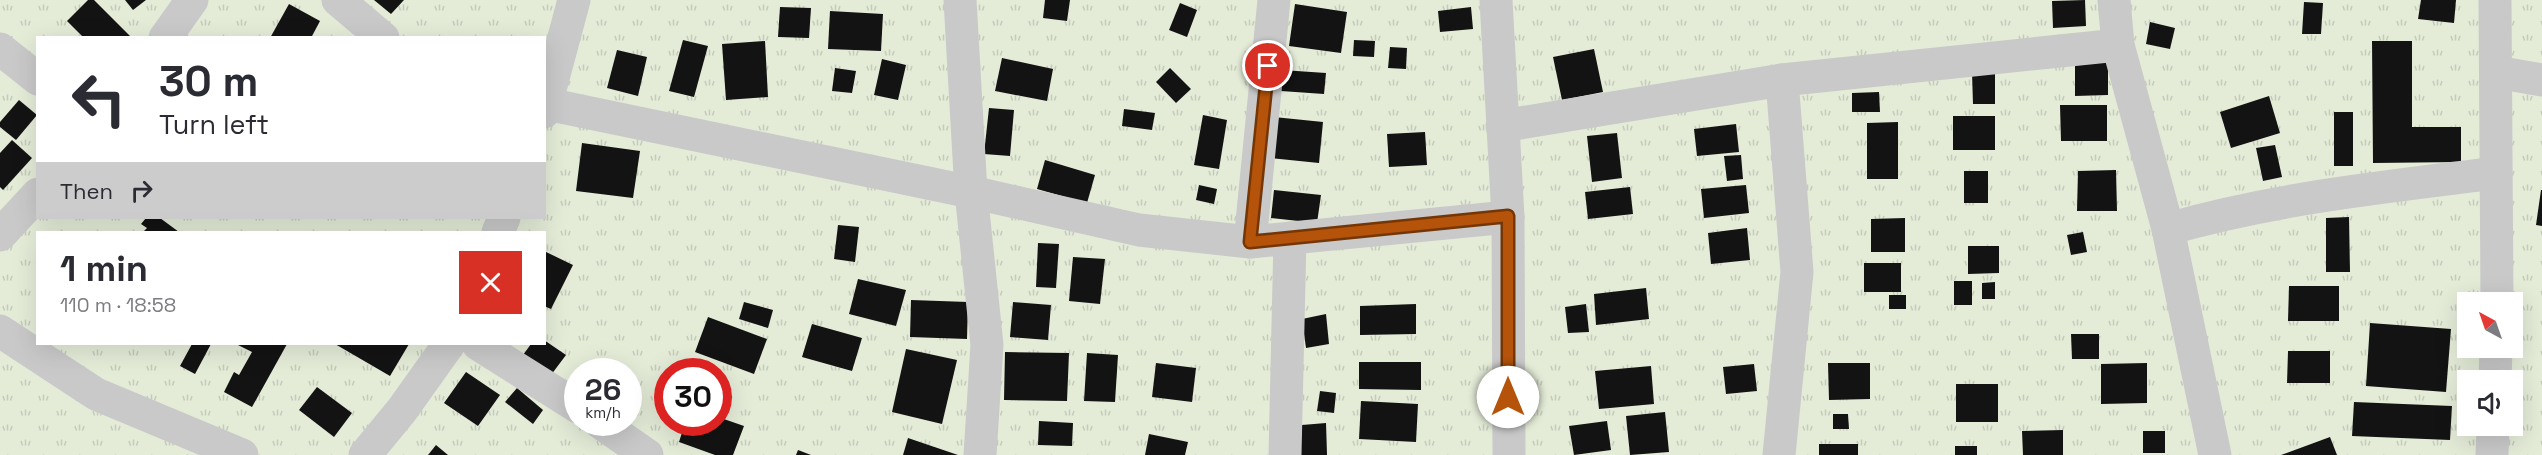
<!DOCTYPE html>
<html lang="en">
<head>
<meta charset="utf-8">
<style>
	body { margin:0; font-family:"Space Grotesk",sans-serif; background:#f2f2f3; color:#2b2b33; height:100vh; display:flex; flex-direction:column; font-size:22px; white-space:nowrap }
	* { box-sizing:border-box; margin:0 }
	p { font-size:20px; color:#7c7c81 }
	.icon { flex:none; width:33px; height:33px; fill:none; stroke:currentColor; stroke-width:2; stroke-linecap:round; stroke-linejoin:round }
	.map { position:relative; flex:1; overflow:hidden }
	.details { position:absolute; left:36px; top:231px; width:510px; height:114px; display:flex; flex-direction:column; background:#fff; border-radius:0px; box-shadow:0 6px 24px #0002 }
	.details>* { flex:none }
	.top-card { position:absolute; left:36px; top:36px; width:510px; height:183px; border-radius:0px; box-shadow:0 6px 24px #0002; background:#fff; color:#2b2b33; overflow:hidden }
	.needle { width:39px; rotate:320deg }
	.fabs { position:absolute; left:2457px; top:292px; display:grid; gap:12px }
	.fabs a { display:grid; place-items:center; width:66px; height:66px; border-radius:0px; background:#fff; box-shadow:0 6px 24px #0002; font-size:30px }
	.speed { position:absolute; left:564px; top:358px; display:flex; gap:12px; font-size:30px; font-weight:700; text-align:center }
	.speed>* { display:grid; place-content:center; width:78px; height:78px; border-radius:50%; background:#fff; box-shadow:0 6px 24px #0002; line-height:1 }
	.speed small { font-size:15px; font-weight:400 }
	.speed .limit { border:9px solid #d22; background:#fff; color:#111 }
	.pin { position:absolute; display:grid; place-items:center; width:51px; height:51px; color:#fff; margin:-26px; border:3px solid #fff; border-radius:50%; box-shadow:0 2px 6px #0007 }
	.me { position:absolute; width:66px; margin:-33px; rotate:0deg; stroke-linejoin:round; filter:drop-shadow(0 0 4px #0008) }
	.turn { display:flex; align-items:center; gap:21px; height:126px; padding:0 24px; font-size:27px }
	.turn .icon { width:78px; height:78px; stroke-width:2.5 }
	.turn b { display:block; font-size:42px; line-height:51px }
	.then { display:flex; align-items:center; height:57px; padding:0 24px; background:#0003; gap:12px; font-size:22px }
	.round { display:grid; place-items:center; flex:none; width:63px; height:63px; border-radius:0px; background:#f2f2f3 }
	.headline { display:flex; align-items:center; justify-content:space-between; height:102px; padding:0 24px }
	h1 { font-size:36px; font-weight:700; line-height:45px }
	.map>svg:first-child { display:block }
</style>
</head>
<body>
<div class="map">
<svg width="2542" height="455" viewBox="0 0 2542 455">
	<defs>
		<pattern id="grass-tufts" width="24" height="20" patternUnits="userSpaceOnUse" patternTransform="scale(1.5)"><rect width="24" height="20" fill="#e4ecd8"/><path d="M3 7l-1-3M5 7V3M7 7l1-3M15 17l-1-3M17 17v-4M19 17l1-3" fill="none" stroke="#c4cbba"/></pattern>
	</defs>
	<rect width="100%" height="100%" fill="#fff"/>
	<path fill="url(#grass-tufts)" fill-rule="evenodd" d="M0,0H2542V455H0ZM38,38H544V218H38ZM38,232H544V344H38ZM2468,303H2512V348H2468ZM578,372H628V423H578ZM668,372H718V423H668ZM2468,381H2512V426H2468Z"/>
	<g fill="#131313">
		<path d="M88,0H94L132,38H84L67,21Z"/>
		<path d="M125,0H146L133,10Z"/>
		<path d="M374,0H404L391,14Z"/>
		<path d="M1045,0H1070L1067,21L1043,18Z"/>
		<path d="M2085,0L2086,26L2053,28L2052,1Z"/>
		<path d="M2421,0H2456L2454,23L2418,19Z"/>
		<path d="M2304,2L2323,3L2321,34H2302Z"/>
		<path d="M1180,3L1197,10L1187,37L1169,30Z"/>
		<path d="M289,4L320,21L311,38H270Z"/>
		<path d="M1295,4L1347,12L1341,53L1289,46Z"/>
		<path d="M780,7L811,8L809,38L778,37Z"/>
		<path d="M1471,7L1473,29L1440,32L1438,11Z"/>
		<path d="M830,11L883,14L881,51L828,49Z"/>
		<path d="M2150,22L2175,28L2170,49L2146,44Z"/>
		<path d="M683,40L708,46L694,97L669,91Z"/>
		<path d="M1354,40L1375,41L1374,57L1353,56Z"/>
		<path d="M765,41L768,97L726,100L722,44Z"/>
		<path d="M2372,41H2412V127H2461V162L2373,163Z"/>
		<path d="M1390,47L1407,48L1406,69L1388,68Z"/>
		<path d="M1594,49L1603,92L1562,100L1553,57Z"/>
		<path d="M617,50L647,57L638,96L607,88Z"/>
		<path d="M1002,58L1053,69L1047,101L995,91Z"/>
		<path d="M882,59L906,65L898,100L874,95Z"/>
		<path d="M2108,61V95L2075,96V62Z"/>
		<path d="M835,68L856,71L852,93L832,91Z"/>
		<path d="M1170,68L1191,89L1176,103L1156,82Z"/>
		<path d="M1282,70L1326,73L1324,94L1281,91Z"/>
		<path d="M1972,73H1995V104H1973Z"/>
		<path d="M1879,92L1880,112H1852V93Z"/>
		<path d="M2269,96L2280,133L2231,148L2220,112Z"/>
		<path d="M19,100L37,115L16,140L0,127V122Z"/>
		<path d="M2060,105H2107V141H2061Z"/>
		<path d="M989,108L1014,110L1010,156L984,154Z"/>
		<path d="M1124,109L1155,113L1152,130L1122,126Z"/>
		<rect x="2334" y="112" width="19" height="54"/>
		<path d="M1203,115L1227,120L1219,169L1194,165Z"/>
		<rect x="1953" y="116" width="42" height="34"/>
		<path d="M1274,117L1323,122L1319,163L1270,158Z"/>
		<path d="M1898,122V179H1867V123Z"/>
		<path d="M1736,124L1739,152L1697,156L1694,129Z"/>
		<path d="M1425,132L1427,165L1389,167L1387,134Z"/>
		<path d="M1617,133L1622,178L1592,182L1587,136Z"/>
		<path d="M12,140L32,158L3,190L0,187V153Z"/>
		<path d="M582,143L640,151L633,198L576,191Z"/>
		<path d="M2275,145L2282,177L2263,181L2256,148Z"/>
		<path d="M1741,155L1743,179L1727,181L1724,156Z"/>
		<path d="M1045,160L1095,175L1087,203L1037,189Z"/>
		<path d="M2116,170L2117,211H2077L2078,171Z"/>
		<rect x="1964" y="171" width="24" height="32"/>
		<path d="M1199,185L1217,189L1214,204L1196,200Z"/>
		<path d="M1746,185L1749,213L1704,218L1701,189Z"/>
		<path d="M1630,187L1633,214L1588,219L1585,192Z"/>
		<path d="M1274,190L1321,195L1317,223L1271,218Z"/>
		<path d="M2541,190H2542V226L2536,225Z"/>
		<path d="M2349,217L2350,272H2326V218Z"/>
		<path d="M146,218H160L179,232H143L147,228L141,224Z"/>
		<path d="M1905,218V252H1871V219Z"/>
		<path d="M838,225L859,227L855,262L834,259Z"/>
		<path d="M1747,228L1750,260L1711,264L1708,233Z"/>
		<path d="M2083,232L2087,252L2071,255L2067,235Z"/>
		<path d="M1038,243L1059,244L1056,288L1036,287Z"/>
		<path d="M1968,246H1999V273L1968,274Z"/>
		<path d="M544,251L573,265L551,309L544,306Z"/>
		<path d="M1073,257L1105,259L1100,304L1069,301Z"/>
		<rect x="1864" y="263" width="37" height="29"/>
		<path d="M858,279L906,290L896,326L849,314Z"/>
		<rect x="1954" y="281" width="18" height="24"/>
		<path d="M1995,282V299H1982V283Z"/>
		<path d="M2289,286H2339V321H2288Z"/>
		<path d="M1646,288L1649,319L1596,325L1594,294Z"/>
		<rect x="1889" y="295" width="17" height="14"/>
		<path d="M911,300L968,302L967,339L910,337Z"/>
		<path d="M744,302L773,310L768,328L739,319Z"/>
		<path d="M1013,302L1051,305L1048,340L1010,337Z"/>
		<path d="M1416,304V334L1360,335V306Z"/>
		<path d="M1586,304L1589,332L1568,333L1565,307Z"/>
		<path d="M1326,314L1329,344L1306,348L1302,319Z"/>
		<path d="M708,317L767,339L754,374L695,352Z"/>
		<path d="M2370,323L2451,329L2446,392L2366,386Z"/>
		<path d="M812,324L862,338L852,371L802,357Z"/>
		<path d="M2071,334H2099V359H2072Z"/>
		<path d="M544,340L566,355L551,375L523,355L531,344H544Z"/>
		<path d="M192,344H211L195,374L180,366Z"/>
		<path d="M236,344H287L252,407L224,392L234,372L239,375L252,352Z"/>
		<path d="M335,344H409L390,376Z"/>
		<path d="M906,349L957,360L942,424L892,412Z"/>
		<path d="M2288,351H2330V383H2287Z"/>
		<path d="M1005,352L1069,353L1067,401L1004,400Z"/>
		<path d="M1087,353L1118,355L1115,402L1084,401Z"/>
		<path d="M1359,362H1421V390L1359,389Z"/>
		<path d="M1156,363L1196,368L1192,402L1152,397Z"/>
		<path d="M1828,363H1870V399L1829,400Z"/>
		<path d="M2147,363V403L2101,404V364Z"/>
		<path d="M1754,364L1757,391L1726,394L1723,367Z"/>
		<path d="M1651,366L1654,404L1599,409L1595,371Z"/>
		<path d="M466,372L500,395L478,426L444,403Z"/>
		<rect x="1956" y="384" width="42" height="38"/>
		<path d="M317,387L352,413L334,437L299,410Z"/>
		<path d="M517,388L543,410L533,424L505,402Z"/>
		<path d="M1320,391L1336,393L1334,413L1317,411Z"/>
		<path d="M1361,401L1418,404L1416,442L1359,439Z"/>
		<path d="M2354,402L2452,406L2450,440L2352,436Z"/>
		<path d="M1665,412L1669,452L1630,455L1626,416Z"/>
		<path d="M1833,414H1848L1849,429H1833Z"/>
		<path d="M718,417L744,426L733,455H715L679,442L685,423H718Z"/>
		<path d="M1039,421L1073,423L1072,446L1038,445Z"/>
		<path d="M1607,421L1611,450L1574,455L1569,426Z"/>
		<path d="M1326,423L1327,455H1300L1302,425Z"/>
		<path d="M2063,430V455H2023L2022,431Z"/>
		<rect x="2143" y="431" width="22" height="22"/>
		<path d="M1149,434L1188,442L1185,455H1145Z"/>
		<path d="M2330,437L2337,455H2281Z"/>
		<path d="M908,438L958,455H903Z"/>
		<rect x="1819" y="444" width="39" height="11"/>
		<path d="M436,445L448,455H428Z"/>
		<rect x="1955" y="446" width="22" height="9"/>
		<path d="M798,450L811,455H796Z"/>
	</g>
	<g fill="none" stroke-linecap="round" stroke-linejoin="round">
		<g stroke="#c9c9c9" stroke-width="33">
			<path d="M338,0L383,38"/>
			<path d="M960,0L971,192L987,345L980,455"/>
			<path d="M1496,0L1508,217L1509,455"/>
			<path d="M2114,0L2118,45L2168,229L2215,455"/>
			<path d="M2495,0L2497,303"/>
			<path d="M165,38L192,0"/>
			<path d="M0,49L38,79"/>
			<path d="M2496,72L2542,80"/>
			<path d="M547,104L971,192L1139,230L1250,242L1508,217"/>
			<path d="M544,112L574,0"/>
			<path d="M1502,126L1782,80L2118,45"/>
			<path d="M2168,229C2275,198 2386,187 2496,173"/>
			<path d="M498,232L504,218"/>
			<path d="M0,235L38,194"/>
			<path d="M1250,242L1274,0"/>
			<path d="M0,331L96,394L242,455"/>
			<path d="M478,344L578,407"/>
			<path d="M2495,381L2496,348"/>
			<path d="M601,423L647,455"/>
			<path d="M365,455L402,410L449,344"/>
			<path d="M1285,455L1290,238"/>
			<path d="M1779,455L1797,272L1782,80"/>
			<path d="M2492,455L2493,426"/>
		</g>
	</g>
	<g fill="none" stroke-linecap="round" stroke-linejoin="round">
		<defs>
			<path id="route" d="M1268,66L1250,242L1508,216V397"/>
		</defs>
		<use href="#route" stroke="#753606" stroke-width="15"/>
		<use href="#route" stroke="#b45309" stroke-width="10"/>
	</g>
</svg>
<div class="fabs">
<a><svg class="needle" viewBox="-14 -14 28 28"><path d="M0-13l5 13h-10z" fill="#e53935"/><path d="M0 13l5-13h-10z" fill="#7c7c81"/></svg></a>
<a><svg class="icon" aria-label="sound" viewBox="0 0 24 24"><path d="M4 9h4l5-4v14l-5-4H4zM17 9q2 3 0 6"/></svg></a>
</div>
<div class="speed"><div>26<small>km/h</small></div><div class="limit">30</div></div>
<div class="pin" style="left:1268px;top:66px;background:#d93025"><svg class="icon" aria-label="arrive" viewBox="0 0 24 24"><path d="M6 21V4h12l-3 4 3 4H6"/></svg></div>
<svg class="me" style="left:1508px;top:397px" viewBox="-20 -20 40 40"><circle r="19" fill="#fff"/><path d="M0-13L10 11 0 6-10 11z" fill="#b45309"/></svg>
<div class="top-card">
<div class="turn"><svg class="icon" aria-label="left" viewBox="0 0 24 24"><path d="M17 20v-9H6M10 6l-5 5 5 5"/></svg><div><b>30 m</b>Turn left</div></div>
<div class="then">Then<svg class="icon" aria-label="right" viewBox="0 0 24 24"><path d="M7 20v-9h11M14 6l5 5-5 5"/></svg></div>
</div>
<section class="details">
<div class="headline"><div><h1>1 min</h1><p>110 m · 18:58</p></div><a class="round" style="background:#d93025;color:#fff"><svg class="icon" aria-label="close" viewBox="0 0 24 24"><path d="M6 6l12 12M18 6L6 18"/></svg></a></div>
</section>
</div>
</body>
</html>
